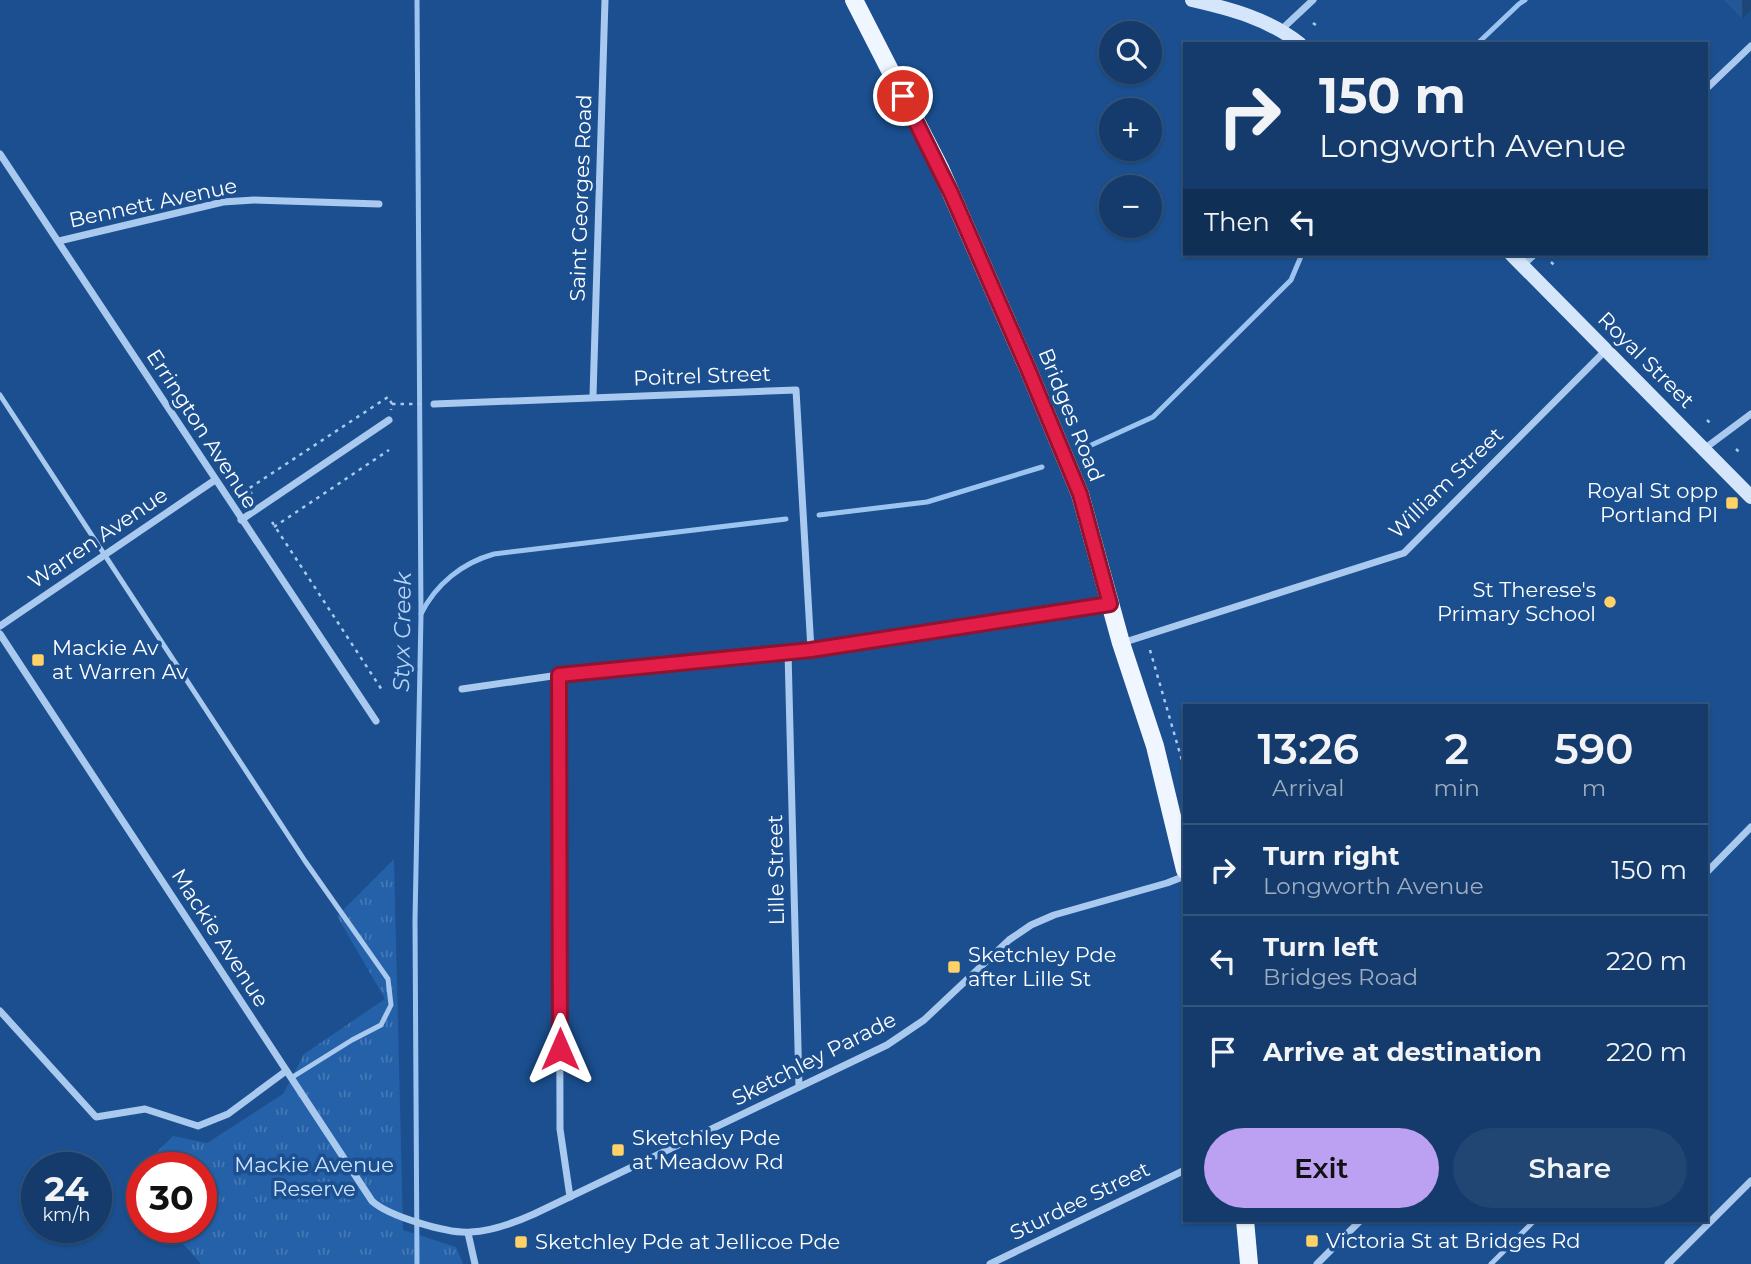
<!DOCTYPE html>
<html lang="en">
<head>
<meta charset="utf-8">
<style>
	body { margin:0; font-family:Montserrat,sans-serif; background:#214673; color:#f1f3f6; height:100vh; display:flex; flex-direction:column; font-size:26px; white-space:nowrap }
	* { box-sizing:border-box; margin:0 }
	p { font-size:23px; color:#9dadc1 }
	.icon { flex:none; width:38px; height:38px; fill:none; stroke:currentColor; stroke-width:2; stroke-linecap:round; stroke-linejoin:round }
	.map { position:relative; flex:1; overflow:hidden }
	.drawer { position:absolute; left:1183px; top:704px; width:525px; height:518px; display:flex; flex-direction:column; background:#143b6b; border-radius:0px; box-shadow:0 2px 5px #0004,0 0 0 2px #33557e }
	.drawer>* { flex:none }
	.hud { position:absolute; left:1183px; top:42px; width:525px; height:214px; border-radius:0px; box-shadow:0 2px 5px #0004,0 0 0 2px #33557e; background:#143b6b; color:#f1f3f6; overflow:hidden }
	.tools { position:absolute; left:1099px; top:21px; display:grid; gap:14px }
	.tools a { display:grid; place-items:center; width:63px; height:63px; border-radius:50%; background:#143b6b; box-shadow:0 2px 5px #0004,0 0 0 2px #33557e; font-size:35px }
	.speed { position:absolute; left:21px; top:1152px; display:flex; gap:14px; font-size:35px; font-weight:700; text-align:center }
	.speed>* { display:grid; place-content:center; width:91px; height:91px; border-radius:50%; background:#143b6b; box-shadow:0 2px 5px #0004,0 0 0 2px #33557e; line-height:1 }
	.speed small { font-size:18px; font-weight:400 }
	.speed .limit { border:10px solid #d22; background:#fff; color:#111 }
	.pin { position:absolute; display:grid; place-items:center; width:60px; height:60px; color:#fff; margin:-30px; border:4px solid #fff; border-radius:50%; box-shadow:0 2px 7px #0007 }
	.me { position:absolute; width:77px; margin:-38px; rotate:0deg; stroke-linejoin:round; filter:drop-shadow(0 0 5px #0008) }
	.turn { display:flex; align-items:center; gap:24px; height:147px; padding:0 21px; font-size:32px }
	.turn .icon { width:91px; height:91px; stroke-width:2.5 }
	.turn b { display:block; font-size:49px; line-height:60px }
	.then { display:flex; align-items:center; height:66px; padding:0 21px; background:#0003; gap:14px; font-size:26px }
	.eta { display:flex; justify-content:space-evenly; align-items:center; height:119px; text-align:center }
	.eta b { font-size:42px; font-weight:600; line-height:49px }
	.cta { display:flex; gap:14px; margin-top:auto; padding:14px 21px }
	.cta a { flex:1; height:80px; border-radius:42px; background:#bca0f2; color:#111; font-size:28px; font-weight:600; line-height:80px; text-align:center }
	.cta a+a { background:#214673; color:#f1f3f6 }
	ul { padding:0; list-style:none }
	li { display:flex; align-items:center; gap:21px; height:91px; padding:0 21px; border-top:2px solid #33557e }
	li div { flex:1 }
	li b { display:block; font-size:26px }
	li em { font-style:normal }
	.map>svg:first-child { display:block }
</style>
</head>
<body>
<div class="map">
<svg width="1751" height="1264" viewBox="0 0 1751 1264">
	<defs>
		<pattern id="park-tufts" width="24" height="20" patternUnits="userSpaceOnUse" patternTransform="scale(1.75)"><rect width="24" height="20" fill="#2461a8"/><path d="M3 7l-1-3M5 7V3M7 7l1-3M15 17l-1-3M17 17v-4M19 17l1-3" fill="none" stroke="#4579b5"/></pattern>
	</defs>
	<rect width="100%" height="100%" fill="#1b4f8f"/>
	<path fill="url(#park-tufts)" d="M394,859L403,1230L456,1247L463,1264H201L168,1227H201V1167H142V1197L127,1181L173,1136L207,1143L283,1094L304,1054L385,999L337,916Z"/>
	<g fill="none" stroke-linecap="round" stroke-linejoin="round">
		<g stroke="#9cc4f0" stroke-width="5">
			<path d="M1477,44L1519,4L1525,0"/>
			<path d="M1087,447L1153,417L1291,280L1302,254"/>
			<path d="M819,515L927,502L1042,467"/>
			<path d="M421,614C436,584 462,563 494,554L786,519"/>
			<path d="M417,1264L415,920L421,615L417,0"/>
		</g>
		<g stroke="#a9c9ee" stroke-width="2.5" stroke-dasharray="3.5 5" stroke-linecap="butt">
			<path d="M1313,23L1317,26"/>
			<path d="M1551,262L1554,265"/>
			<path d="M392,404H424"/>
			<path d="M1707,420L1711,424"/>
			<path d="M1736,449L1740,453"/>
			<path d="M252,494L248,489L388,397L392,404L391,410"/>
			<path d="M272,522L382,690"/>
			<path d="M274,527L389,450"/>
			<path d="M1150,650L1185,771"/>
		</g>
		<g stroke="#a9c9ee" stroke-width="5">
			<path d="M0,395L305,861L388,979L391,1005L381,1025L352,1040L291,1078"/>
			<path d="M1491,1264L1535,1220"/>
		</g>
		<g stroke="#a9c9ee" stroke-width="7">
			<path d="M1282,29L1313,0"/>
			<path d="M1706,89L1751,46"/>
			<path d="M0,154L376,721"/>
			<path d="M59,241L223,202L254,200L379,204"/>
			<path d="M1523,265L1535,254"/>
			<path d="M593,396L605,0"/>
			<path d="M434,404L796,390L811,650"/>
			<path d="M1704,449L1751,414"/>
			<path d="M241,520L389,420"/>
			<path d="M0,626L215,480"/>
			<path d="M0,634L372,1201C388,1216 448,1234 471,1232C493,1231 514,1223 534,1214L887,1045L924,1020L1009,940L1031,925L1054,915L1167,883L1185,876"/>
			<path d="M1122,643L1404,553L1606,350"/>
			<path d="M788,652L799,1087"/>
			<path d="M559,675L560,1129L570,1197"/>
			<path d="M462,689L559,675L811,650L1110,604"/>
			<path d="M1706,873L1751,827"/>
			<path d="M0,1011L96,1117L145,1109L198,1126L228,1114L286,1071"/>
			<path d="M468,1233L475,1264"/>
			<path d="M990,1264L1185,1170"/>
			<path d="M1317,1264L1361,1220"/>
			<path d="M1668,1264L1751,1181"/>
		</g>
		<g stroke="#d6e6fa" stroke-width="14">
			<path d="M1192,0C1231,9 1269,19 1300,44"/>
			<path d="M1511,254L1751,497"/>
		</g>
		<g stroke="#f0f6ff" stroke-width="18">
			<path d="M854,0L940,168L1028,369L1080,494L1121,643L1155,746L1185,870"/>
			<path d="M1245,1220L1249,1264"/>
		</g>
	</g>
	<path fill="#245895" d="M1724,0H1751L1742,19Z"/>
	<path fill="#1d4779" d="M1742,0H1751V10L1742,19Z"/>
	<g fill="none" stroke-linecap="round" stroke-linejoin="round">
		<defs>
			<path id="route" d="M560,1049L559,675L811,650L1110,604L1080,494L1028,369L951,193L903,96"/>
		</defs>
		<use href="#route" stroke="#92132f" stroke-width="18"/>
		<use href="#route" stroke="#e11d48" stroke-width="12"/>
	</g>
	<g fill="#ffd166" stroke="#1b4f8f" stroke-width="2.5">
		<rect x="1725" y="496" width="14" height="14" rx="3.5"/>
		<circle cx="1610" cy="602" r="7"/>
		<rect x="31" y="653" width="14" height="14" rx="3.5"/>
		<rect x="947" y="960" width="14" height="14" rx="3.5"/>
		<rect x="611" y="1143" width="14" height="14" rx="3.5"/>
		<rect x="1305" y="1234" width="14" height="14" rx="3.5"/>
		<rect x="514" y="1235" width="14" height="14" rx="3.5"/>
	</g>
	<g text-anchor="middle" stroke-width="7" stroke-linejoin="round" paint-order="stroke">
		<g font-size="21" fill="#fff" stroke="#1b4f8f">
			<text transform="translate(581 198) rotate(-88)" y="7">Saint Georges Road</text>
			<text transform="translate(153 203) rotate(-12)" y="7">Bennett Avenue</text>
			<text transform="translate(1646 360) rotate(45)" y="7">Royal Street</text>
			<text transform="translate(702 376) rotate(-2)" y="7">Poitrel Street</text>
			<text transform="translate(1071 415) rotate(68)" y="7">Bridges Road</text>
			<text transform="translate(202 429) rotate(57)" y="7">Errington Avenue</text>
			<text transform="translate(1446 483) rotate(-44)" y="7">William Street</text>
			<text transform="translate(98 538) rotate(-34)" y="7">Warren Avenue</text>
			<text transform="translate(776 870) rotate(-91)" y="7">Lille Street</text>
			<text transform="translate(220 938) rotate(57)" y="7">Mackie Avenue</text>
			<text transform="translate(814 1059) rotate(-27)" y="7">Sketchley Parade</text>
			<text transform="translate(1080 1201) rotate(-26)" y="7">Sturdee Street</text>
		</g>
		<g font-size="21" fill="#fff" stroke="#1b4f8f" text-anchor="start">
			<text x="1718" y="498" text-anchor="end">Royal St opp<tspan x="1718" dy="24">Portland Pl</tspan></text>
			<text x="1596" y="597" text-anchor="end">St Therese's<tspan x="1596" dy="24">Primary School</tspan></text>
			<text x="52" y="655">Mackie Av<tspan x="52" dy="24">at Warren Av</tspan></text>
			<text x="968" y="962">Sketchley Pde<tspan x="968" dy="24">after Lille St</tspan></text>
			<text x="632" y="1145">Sketchley Pde<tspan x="632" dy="24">at Meadow Rd</tspan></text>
			<text x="1326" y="1248">Victoria St at Bridges Rd</text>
			<text x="535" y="1249">Sketchley Pde at Jellicoe Pde</text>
		</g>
		<g font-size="21" fill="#cfe3fa" stroke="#1b4f8f">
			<text x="314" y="1172">Mackie Avenue<tspan x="314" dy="24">Reserve</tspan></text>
		</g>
		<g font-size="23" font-style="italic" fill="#b5d3f5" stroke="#1b4f8f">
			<text transform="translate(402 632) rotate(-89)" y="8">Styx Creek</text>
		</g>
	</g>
</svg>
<div class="tools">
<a><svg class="icon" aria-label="search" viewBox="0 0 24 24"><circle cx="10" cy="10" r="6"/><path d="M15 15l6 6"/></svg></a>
<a>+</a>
<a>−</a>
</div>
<div class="speed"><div>24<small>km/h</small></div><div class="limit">30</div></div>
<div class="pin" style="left:903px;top:96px;background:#d93025"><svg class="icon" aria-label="arrive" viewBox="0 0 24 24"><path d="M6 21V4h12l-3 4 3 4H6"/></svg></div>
<svg class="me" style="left:560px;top:1049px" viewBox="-20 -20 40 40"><path d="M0-17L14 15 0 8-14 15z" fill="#e11d48" stroke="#fff" stroke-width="4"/></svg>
<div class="hud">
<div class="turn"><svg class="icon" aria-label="right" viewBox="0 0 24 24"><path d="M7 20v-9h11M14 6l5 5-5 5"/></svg><div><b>150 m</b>Longworth Avenue</div></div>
<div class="then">Then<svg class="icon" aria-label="left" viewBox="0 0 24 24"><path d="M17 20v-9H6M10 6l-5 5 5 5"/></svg></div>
</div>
<section class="drawer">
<div class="eta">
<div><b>13:26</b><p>Arrival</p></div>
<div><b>2</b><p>min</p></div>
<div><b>590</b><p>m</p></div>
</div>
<ul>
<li><svg class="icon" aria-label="right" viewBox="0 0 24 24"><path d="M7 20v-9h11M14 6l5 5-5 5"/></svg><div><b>Turn right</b><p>Longworth Avenue</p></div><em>150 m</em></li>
<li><svg class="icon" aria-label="left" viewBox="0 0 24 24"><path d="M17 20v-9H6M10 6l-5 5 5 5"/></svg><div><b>Turn left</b><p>Bridges Road</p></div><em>220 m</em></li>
<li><svg class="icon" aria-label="arrive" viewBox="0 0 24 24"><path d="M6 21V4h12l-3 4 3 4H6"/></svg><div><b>Arrive at destination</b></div><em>220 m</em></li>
</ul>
<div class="cta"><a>Exit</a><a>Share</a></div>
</section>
</div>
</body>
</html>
